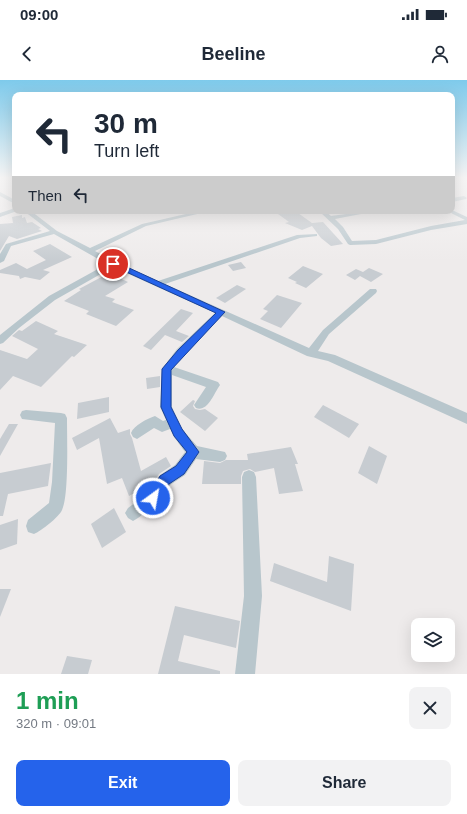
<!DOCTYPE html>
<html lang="en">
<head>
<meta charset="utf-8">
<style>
	body { margin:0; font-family:Helvetica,sans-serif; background:#f2f2f3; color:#1f2937; height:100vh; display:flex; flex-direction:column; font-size:15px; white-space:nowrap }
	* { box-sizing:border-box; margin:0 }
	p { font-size:13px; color:#747a83 }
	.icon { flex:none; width:22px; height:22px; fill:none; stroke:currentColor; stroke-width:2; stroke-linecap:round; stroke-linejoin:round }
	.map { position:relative; height:594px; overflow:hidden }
	.details { display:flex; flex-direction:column; background:#fff; flex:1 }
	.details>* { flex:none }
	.banner { position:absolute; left:12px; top:12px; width:443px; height:122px; border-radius:8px; box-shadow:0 4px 16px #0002; background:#fff; color:#1f2937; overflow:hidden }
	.fabs { position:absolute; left:411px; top:538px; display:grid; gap:8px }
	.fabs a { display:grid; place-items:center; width:44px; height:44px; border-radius:8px; background:#fff; box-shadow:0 4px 16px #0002; font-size:20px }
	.pin { position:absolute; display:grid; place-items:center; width:34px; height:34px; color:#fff; margin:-17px; border:2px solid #fff; border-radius:50%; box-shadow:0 1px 4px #0007 }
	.me { position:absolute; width:44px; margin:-22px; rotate:32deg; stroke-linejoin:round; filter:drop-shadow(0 0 3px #0008) }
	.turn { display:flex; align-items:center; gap:14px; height:84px; padding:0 16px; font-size:18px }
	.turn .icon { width:52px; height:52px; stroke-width:2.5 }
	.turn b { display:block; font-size:28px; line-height:34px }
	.then { display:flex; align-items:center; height:38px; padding:0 16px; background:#0003; gap:8px; font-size:15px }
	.round { display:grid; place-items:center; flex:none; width:42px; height:42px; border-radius:8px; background:#f2f2f3 }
	.summary { display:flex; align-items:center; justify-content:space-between; height:68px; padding:0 16px }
	h1 { font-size:24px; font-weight:800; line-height:30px; color:#1e9e55 }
	.action { display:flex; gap:8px; margin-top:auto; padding:8px 16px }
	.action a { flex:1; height:46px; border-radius:8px; background:#2563eb; color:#fff; font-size:16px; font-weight:800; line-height:46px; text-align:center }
	.action a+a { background:#f2f2f3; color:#1f2937 }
	.status { display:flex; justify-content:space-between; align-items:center; height:28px; padding:0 20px; background:#fff; direction:ltr }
	.status svg { height:11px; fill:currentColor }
	header { display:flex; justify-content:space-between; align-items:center; height:52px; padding:0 16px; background:#fff; font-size:18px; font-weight:800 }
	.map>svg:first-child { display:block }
</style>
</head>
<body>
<div class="status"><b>09:00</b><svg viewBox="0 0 49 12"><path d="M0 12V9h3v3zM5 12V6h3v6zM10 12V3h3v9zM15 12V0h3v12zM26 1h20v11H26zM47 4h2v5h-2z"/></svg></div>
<header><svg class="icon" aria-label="back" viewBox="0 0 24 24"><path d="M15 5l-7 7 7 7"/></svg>Beeline<svg class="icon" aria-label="person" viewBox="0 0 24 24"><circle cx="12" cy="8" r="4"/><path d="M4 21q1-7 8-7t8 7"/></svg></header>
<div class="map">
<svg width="467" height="594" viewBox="0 0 467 594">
	<rect width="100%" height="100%" fill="#eeebeb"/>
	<g fill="#c7ccd1">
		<path d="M274,131H290L295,134L298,133L312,143L323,142L343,164L331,166L321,158L312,146L302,150L285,143L289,142Z"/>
		<path d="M22,135V138L25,137L27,143L32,142L41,148L38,149L42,151L17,159L9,156L0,171V144L13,143L12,137Z"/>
		<path d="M50,164L72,177L43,190L50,192L40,200L25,197L20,199L19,196L0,193V190L16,183L27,189L46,180L33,171Z"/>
		<path d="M241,182L246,188L233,191L228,185Z"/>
		<path d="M303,186L323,194L306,208L295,203L297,202L288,198Z"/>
		<path d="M369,188L383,194L371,202L360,196L355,200L346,195L356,189L363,192Z"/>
		<path d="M109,193L128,202L105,216L115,219L112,222L134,230L116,246L86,234L89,231L64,221L81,210L79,209Z"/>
		<path d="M237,205L246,209L225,223L216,218Z"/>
		<path d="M277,215L302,223L281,248L260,239L268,231L263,229Z"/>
		<path d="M181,229L193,233L176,251L189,256L182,262L165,255L151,270L143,266Z"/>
		<path d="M36,241L58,251L54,254L87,265L74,277L72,276L41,307L13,296L0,310V270L27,279L38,269L12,256L19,250L22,251Z"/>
		<path d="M160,296V307L147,309L146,298Z"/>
		<path d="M109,317V332L77,339L78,323Z"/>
		<path d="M193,320L195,321L193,326L195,329L200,330L205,329L218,338L205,351L180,332Z"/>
		<path d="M323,325L359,344L349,358L314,337Z"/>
		<path d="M110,338L118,353L130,349V354L132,358L141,391L166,377L171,386L159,394L154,402L129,416L122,398L107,404L99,358L77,370L72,358Z"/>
		<path d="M9,344H18L0,376V359Z"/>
		<path d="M369,366L387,376L377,404L358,393Z"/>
		<path d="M291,367L298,384H295L303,411L279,414L274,388L255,392L250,389L243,391L241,396V404H202L204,381L220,383L226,380H248L247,374Z"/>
		<path d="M51,383L48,406L8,414L3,436H0V393Z"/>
		<path d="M114,428L126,452L102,468L91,444Z"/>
		<path d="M18,439L17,464L0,470V445Z"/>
		<path d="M329,476L354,484L351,531L270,501L274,483L327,502Z"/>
		<path d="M0,509H11L0,537Z"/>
		<path d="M175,526L240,541L236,568L184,555L178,581L220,591V594H158Z"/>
		<path d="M67,576L92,580L88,594H61Z"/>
	</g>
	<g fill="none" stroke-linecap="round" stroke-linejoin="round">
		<g fill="#b8c6cc" fill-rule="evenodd">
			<path d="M0,112L15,120V124L0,116Z"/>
			<path d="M464,116L467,118L466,119L452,122V118Z"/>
			<path d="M15,128V131H17L0,137V133Z"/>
			<path d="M452,130L467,137V144L431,150L376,164L350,165L348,164L338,149L319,131H325L331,136L361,132V134L335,139L343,147L352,161L376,160L431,146L465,140L447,131Z"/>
			<path d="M24,131H31L57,151L90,168L142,144L199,131H210L146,146L95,171L116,182L158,201L297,155L317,154V156L300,158L165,204L309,268L323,250L370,209H376L377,211L376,213L329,254L318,271L335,275L467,333V344L328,281L307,276L222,236L185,275L174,287L218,302L220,305L218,308C213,316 207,332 196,328L194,325L206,307L172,295V327L182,349L197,366L225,372L227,376L225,380L220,382L196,379L185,395L170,405L158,423L138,438L133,441L128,438L125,433L128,428L148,413L160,395L175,385L185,372L174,357L170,349L162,352L154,348L137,359L133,357L131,353C134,345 147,339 155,336L163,341L166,340L160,327L162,289L177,269L215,233L113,187L55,220L19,248L3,263L0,264V255L49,216L107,184L54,154L11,166L4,181L0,183V174L6,164L50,151Z"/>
			<path d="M26,330L61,333L65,334L67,338C67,357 69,416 62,430C59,437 41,451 34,454L28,452L26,446L28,440L49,423L52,402L55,343L22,339L20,335L22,331Z"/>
			<path d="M249,390L254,392L256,397L262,516L255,594H235L244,516L242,397L244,392Z"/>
		</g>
	</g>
	<linearGradient id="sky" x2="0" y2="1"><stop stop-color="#7ecaeb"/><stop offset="0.54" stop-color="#f7f6f6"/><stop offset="1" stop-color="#f7f6f6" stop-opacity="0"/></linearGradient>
	<rect width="467" height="181" fill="url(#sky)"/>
	<path fill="#2563eb" stroke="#184099" d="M111,182H116L225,232L171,290V327L182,349L199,372L184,394L169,404L158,422L153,424L149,422L147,418L160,396L176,386L187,372L174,356L161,327L162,289L178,270L216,233L111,185Z"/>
</svg>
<div class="fabs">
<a><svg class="icon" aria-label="layers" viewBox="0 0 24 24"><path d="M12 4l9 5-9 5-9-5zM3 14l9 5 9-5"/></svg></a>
</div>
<div class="pin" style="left:113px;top:184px;background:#d93025"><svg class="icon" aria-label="arrive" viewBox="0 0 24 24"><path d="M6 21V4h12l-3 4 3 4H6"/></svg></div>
<svg class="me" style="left:153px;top:418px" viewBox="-20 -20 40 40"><circle r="17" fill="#2563eb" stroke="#fff" stroke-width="3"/><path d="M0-11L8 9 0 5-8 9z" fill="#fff"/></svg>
<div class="banner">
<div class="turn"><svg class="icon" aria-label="left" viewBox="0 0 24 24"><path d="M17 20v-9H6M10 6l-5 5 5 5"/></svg><div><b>30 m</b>Turn left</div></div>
<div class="then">Then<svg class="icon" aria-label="left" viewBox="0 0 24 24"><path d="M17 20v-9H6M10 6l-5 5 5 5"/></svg></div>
</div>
</div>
<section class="details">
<div class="summary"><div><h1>1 min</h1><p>320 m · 09:01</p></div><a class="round"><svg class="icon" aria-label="close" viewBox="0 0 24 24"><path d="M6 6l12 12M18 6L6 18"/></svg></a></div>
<div class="action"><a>Exit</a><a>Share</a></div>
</section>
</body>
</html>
